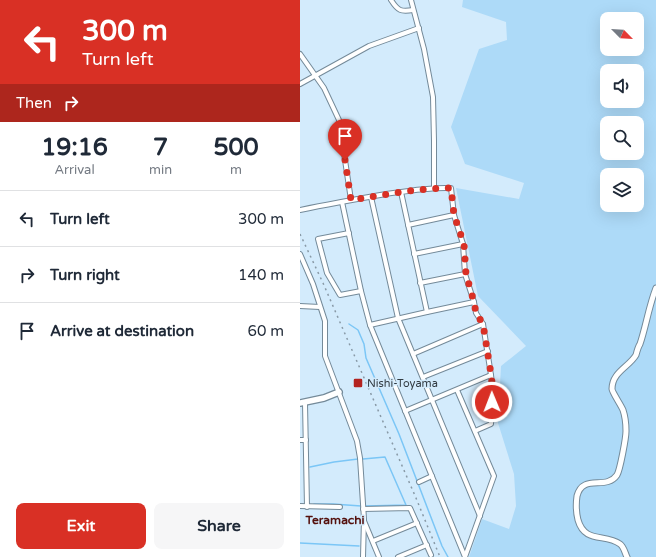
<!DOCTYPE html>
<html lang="en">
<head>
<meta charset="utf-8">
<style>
	body { margin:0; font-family:"Varela Round",sans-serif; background:#f6f6f7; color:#1f2937; height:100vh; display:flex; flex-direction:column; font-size:15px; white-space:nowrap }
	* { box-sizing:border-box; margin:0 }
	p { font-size:13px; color:#747a83 }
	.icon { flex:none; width:22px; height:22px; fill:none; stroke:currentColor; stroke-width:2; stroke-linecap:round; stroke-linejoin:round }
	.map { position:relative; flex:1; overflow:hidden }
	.panel { display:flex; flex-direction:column; background:#fff; width:300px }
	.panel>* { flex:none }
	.guide { background:#d93025; color:#fff; overflow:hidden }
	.needle { width:26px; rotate:114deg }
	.controls { position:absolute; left:300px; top:12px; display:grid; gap:8px }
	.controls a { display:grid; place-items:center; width:44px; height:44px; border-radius:8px; background:#fff; box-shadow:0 4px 16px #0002; font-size:20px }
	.pin { position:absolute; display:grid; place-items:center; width:34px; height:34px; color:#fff; margin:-41px -17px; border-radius:50% 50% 50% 0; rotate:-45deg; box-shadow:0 0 4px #0007 }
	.pin .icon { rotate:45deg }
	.me { position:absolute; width:44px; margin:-22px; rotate:359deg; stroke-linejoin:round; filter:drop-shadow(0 0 3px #0008) }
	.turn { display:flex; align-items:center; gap:14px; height:84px; padding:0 16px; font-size:18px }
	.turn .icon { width:52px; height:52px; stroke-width:2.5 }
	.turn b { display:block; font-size:28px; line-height:34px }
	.then { display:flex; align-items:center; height:38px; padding:0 16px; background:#0003; gap:8px; font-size:15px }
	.eta { display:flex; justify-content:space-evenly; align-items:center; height:68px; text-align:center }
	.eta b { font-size:24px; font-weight:700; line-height:28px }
	.cta { display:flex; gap:8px; margin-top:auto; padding:8px 16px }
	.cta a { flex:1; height:46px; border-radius:8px; background:#d93025; color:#fff; font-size:16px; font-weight:700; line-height:46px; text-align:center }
	.cta a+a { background:#f6f6f7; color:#1f2937 }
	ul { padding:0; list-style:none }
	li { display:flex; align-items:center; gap:12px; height:56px; padding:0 16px; border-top:1px solid #e0e1e3 }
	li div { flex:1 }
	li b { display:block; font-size:15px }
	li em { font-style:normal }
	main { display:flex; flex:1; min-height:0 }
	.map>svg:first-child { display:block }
</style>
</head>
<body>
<main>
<section class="panel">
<div class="guide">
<div class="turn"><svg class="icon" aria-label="left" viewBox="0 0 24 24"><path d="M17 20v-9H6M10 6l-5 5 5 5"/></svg><div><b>300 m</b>Turn left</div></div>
<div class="then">Then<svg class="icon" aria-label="right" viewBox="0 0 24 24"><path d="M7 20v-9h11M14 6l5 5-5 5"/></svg></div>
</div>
<div class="eta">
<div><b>19:16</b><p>Arrival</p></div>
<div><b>7</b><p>min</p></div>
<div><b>500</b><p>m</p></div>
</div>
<ul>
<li><svg class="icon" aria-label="left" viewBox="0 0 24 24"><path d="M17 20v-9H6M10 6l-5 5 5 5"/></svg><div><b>Turn left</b></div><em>300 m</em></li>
<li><svg class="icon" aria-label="right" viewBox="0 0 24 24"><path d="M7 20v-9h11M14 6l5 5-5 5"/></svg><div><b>Turn right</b></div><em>140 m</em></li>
<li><svg class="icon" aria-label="arrive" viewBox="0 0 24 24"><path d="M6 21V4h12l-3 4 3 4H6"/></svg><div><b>Arrive at destination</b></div><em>60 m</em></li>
</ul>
<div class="cta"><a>Exit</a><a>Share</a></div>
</section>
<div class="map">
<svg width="356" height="557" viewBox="0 0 356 557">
	<rect width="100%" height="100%" fill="#d3ebfc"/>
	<path fill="#addaf8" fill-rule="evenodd" d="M163,0H356V557H169L182,519L209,529L216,506L214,474L198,423L201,366L226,346L178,296L156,188L219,199L224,183L165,164L151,127L179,49L207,40L206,22L162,7ZM307,19H337V49H307ZM307,71H337V101H307ZM307,123H337V153H307ZM307,175H337V205H307Z"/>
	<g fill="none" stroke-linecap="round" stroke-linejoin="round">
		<g stroke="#7bc6f6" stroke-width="1.5">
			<path d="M49,324L58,330L64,344L66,358L99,434L142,546L148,557"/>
			<path d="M63,459L85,457L106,505L66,506"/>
			<path d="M10,467L34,462L58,459"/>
			<path d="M14,504H33L61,506"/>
			<path d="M0,543L59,546"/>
		</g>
		<defs>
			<g id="minor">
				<path d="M91,0C98,11 101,12 113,10"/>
				<path d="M111,0L124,49L133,97L134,141V188"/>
				<path d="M0,54L24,88L39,120L51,200"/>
				<path d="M0,84L69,46L119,28"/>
				<path d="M101,192L127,312"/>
				<path d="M71,197L98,318L180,516"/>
				<path d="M42,202L61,291L70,325L165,557"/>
				<path d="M0,210C29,204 57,199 86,194C107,191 129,187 151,188L154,215L163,244L165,274L174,302L176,313L183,324L191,375L193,391L191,424L175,431"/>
				<path d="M108,225L154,215"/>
				<path d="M49,233L18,239L27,273L40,295L61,291"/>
				<path d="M0,254L13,284L25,321V356L57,441L60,458L64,519L63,557"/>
				<path d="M114,254L163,244"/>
				<path d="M120,283L165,274"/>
				<path d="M0,306L20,307"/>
				<path d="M70,325L127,312L174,302"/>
				<path d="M113,354L183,324"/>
				<path d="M123,377L188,351"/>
				<path d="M157,390L194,476L165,557"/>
				<path d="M5,403L7,507"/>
				<path d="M105,411L191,375"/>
				<path d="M0,440H6"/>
				<path d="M119,482L132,476"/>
				<path d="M0,506L40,507"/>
				<path d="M63,509L110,508L131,555"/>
				<path d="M64,521L79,557"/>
				<path d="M73,541L117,523"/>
				<path d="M98,557L127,545"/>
			</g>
			<path id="tertiary" d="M327,557C325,553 324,547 320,544C305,533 285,544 278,520C276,512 276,503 277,496C283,473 306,491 317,475C320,470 326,438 326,431C326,425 325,416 323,410C321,405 312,392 312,389C312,372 329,367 336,355C337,351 338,347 340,344C346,326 349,306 356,288"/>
			<path id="secondary" d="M0,403L24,398L39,392"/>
		</defs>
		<use href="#minor" stroke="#748a99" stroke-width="6"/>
		<use href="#tertiary" stroke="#748a99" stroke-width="7"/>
		<use href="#secondary" stroke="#748a99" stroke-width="8"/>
		<use href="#minor" stroke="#fff" stroke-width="4"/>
		<use href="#tertiary" stroke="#fff" stroke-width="5"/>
		<use href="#secondary" stroke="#fff" stroke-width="5.5"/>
		<path stroke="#8899a6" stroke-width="1.5" stroke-dasharray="2 4" stroke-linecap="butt" d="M0,234L23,283L116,498L140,557"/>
	</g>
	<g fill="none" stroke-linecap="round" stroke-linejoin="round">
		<path stroke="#d93025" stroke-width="7" stroke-dasharray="0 12.6" d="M45,160L51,200C84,195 117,188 151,188L154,215L164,244L166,274L174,302L176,313L183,324L191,374L193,391L192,402"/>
	</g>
	<rect fill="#b32320" stroke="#d3ebfc" stroke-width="1.5" x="53" y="378" width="10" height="10" rx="2"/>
	<g text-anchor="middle" stroke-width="3" stroke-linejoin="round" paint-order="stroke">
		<g font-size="11" fill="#323b42" stroke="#d3ebfc" text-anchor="start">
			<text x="67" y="387">Nishi-Toyama</text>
		</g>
		<g font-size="12" font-weight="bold" fill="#54100d" stroke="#d3ebfc">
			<text x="35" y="524">Teramachi</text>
		</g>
	</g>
</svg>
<div class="controls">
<a><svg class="needle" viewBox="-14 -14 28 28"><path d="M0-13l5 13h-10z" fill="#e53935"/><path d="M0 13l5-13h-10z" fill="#747a83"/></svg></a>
<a><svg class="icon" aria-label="sound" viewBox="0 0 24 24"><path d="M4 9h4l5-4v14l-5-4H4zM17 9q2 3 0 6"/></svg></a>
<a><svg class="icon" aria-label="search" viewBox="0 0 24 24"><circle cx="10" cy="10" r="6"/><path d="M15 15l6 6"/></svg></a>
<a><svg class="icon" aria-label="layers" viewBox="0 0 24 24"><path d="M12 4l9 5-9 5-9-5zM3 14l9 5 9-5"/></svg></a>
</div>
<div class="pin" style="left:45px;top:160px;background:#d93025"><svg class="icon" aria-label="arrive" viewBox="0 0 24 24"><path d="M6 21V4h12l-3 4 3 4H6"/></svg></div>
<svg class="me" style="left:192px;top:402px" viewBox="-20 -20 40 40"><circle r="17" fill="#d93025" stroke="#fff" stroke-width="3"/><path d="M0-11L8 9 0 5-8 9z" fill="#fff"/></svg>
</div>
</main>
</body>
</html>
